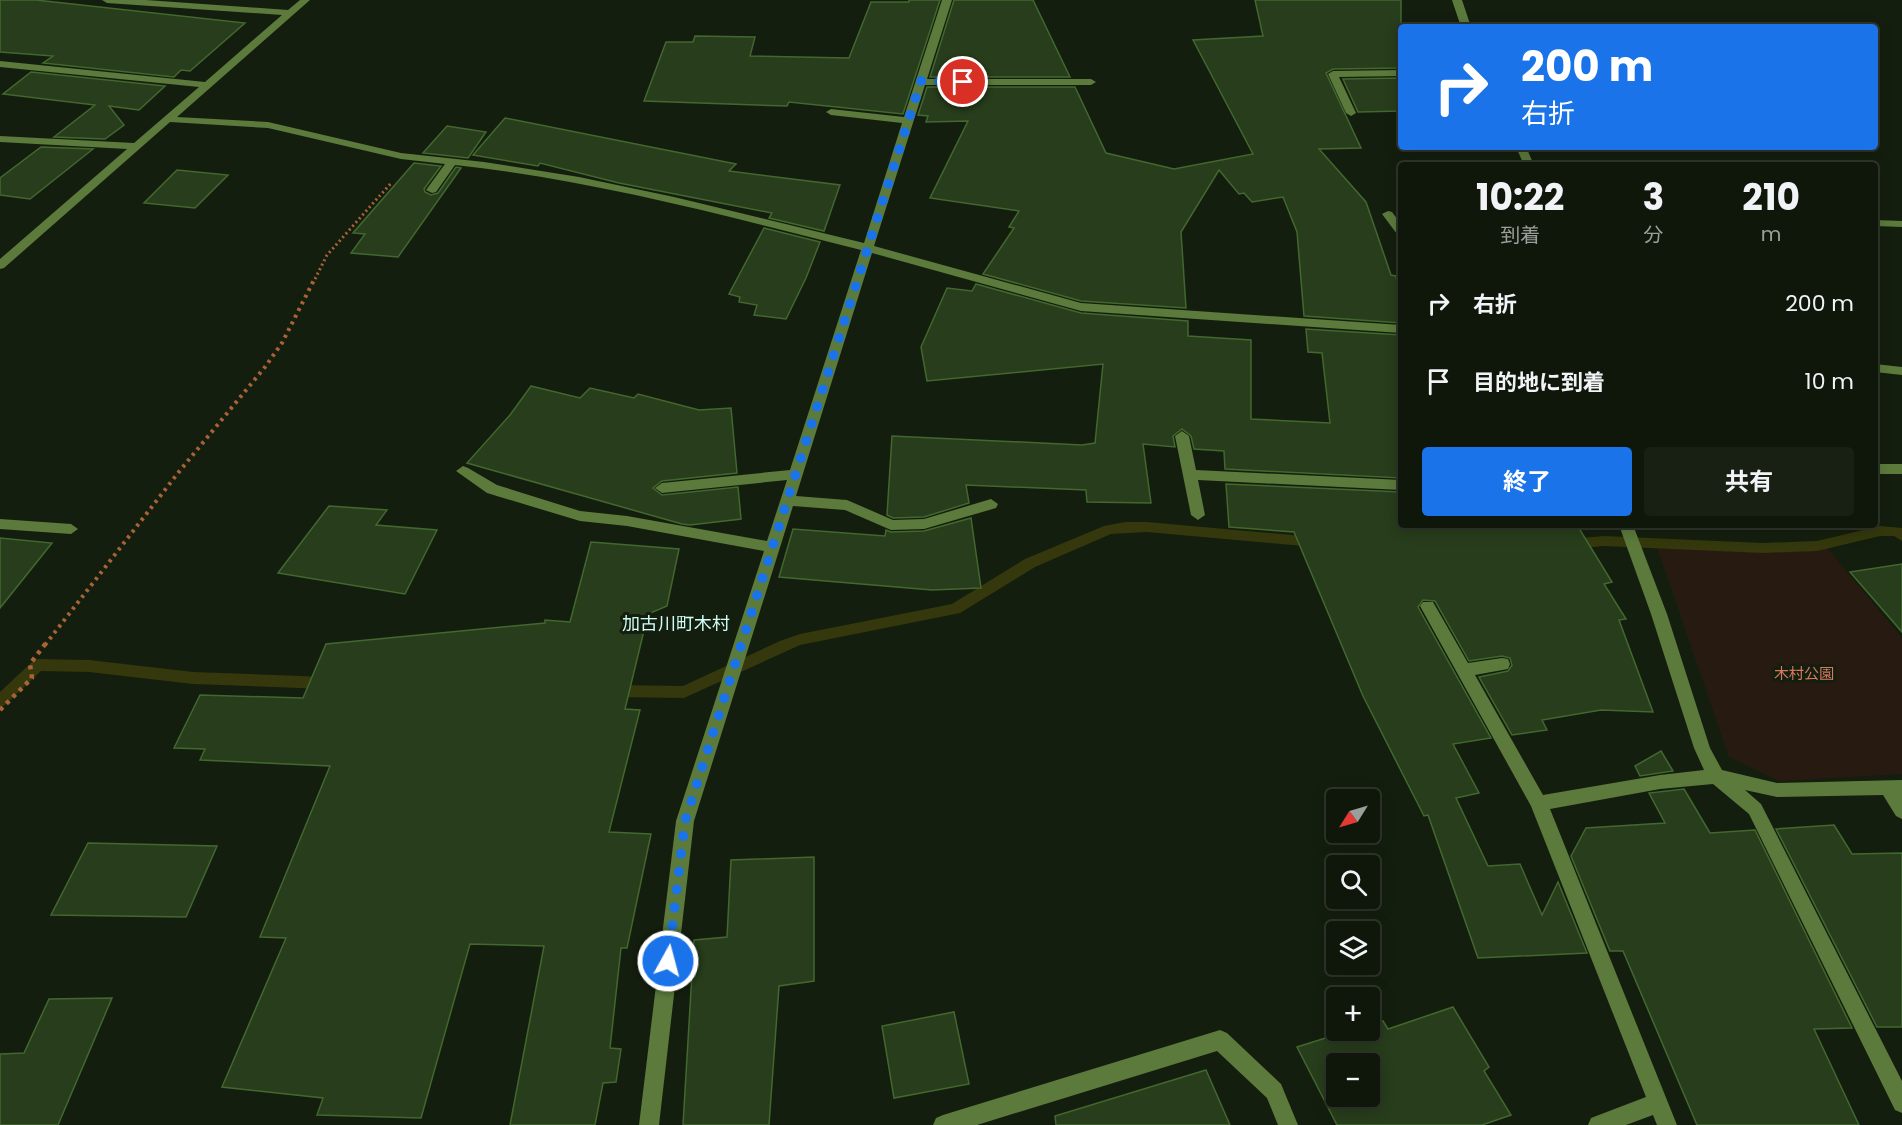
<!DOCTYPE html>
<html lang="ja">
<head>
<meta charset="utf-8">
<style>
	body { margin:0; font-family:Poppins,"Noto Sans JP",sans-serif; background:#181f13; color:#f1f3f6; height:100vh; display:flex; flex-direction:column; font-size:22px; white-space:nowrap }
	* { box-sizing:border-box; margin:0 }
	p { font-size:20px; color:#9b9f9c }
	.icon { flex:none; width:33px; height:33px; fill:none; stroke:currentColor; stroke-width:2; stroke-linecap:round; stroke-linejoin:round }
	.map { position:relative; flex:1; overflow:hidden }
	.sheet { position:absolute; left:1398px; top:162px; width:480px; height:366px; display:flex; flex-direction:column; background:#0f160a; border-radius:6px; box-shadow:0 3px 15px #0003,0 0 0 2px #2f352b }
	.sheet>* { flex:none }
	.hud { position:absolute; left:1398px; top:24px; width:480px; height:126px; border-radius:6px; box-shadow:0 3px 15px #0003,0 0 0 2px #2f352b; background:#1a73e8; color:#fff; overflow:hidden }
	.needle { width:39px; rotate:233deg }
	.buttons { position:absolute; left:1326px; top:789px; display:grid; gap:12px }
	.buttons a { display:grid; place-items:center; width:54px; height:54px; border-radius:6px; background:#0f160a; box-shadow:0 3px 15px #0003,0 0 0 2px #2f352b; font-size:30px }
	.pin { position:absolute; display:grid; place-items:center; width:51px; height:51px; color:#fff; margin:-26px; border:3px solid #fff; border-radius:50%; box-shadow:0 2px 6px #0007 }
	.me { position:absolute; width:66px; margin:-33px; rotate:7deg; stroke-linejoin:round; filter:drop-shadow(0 0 4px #0008) }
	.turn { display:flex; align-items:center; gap:21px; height:126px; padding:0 24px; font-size:27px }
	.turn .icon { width:78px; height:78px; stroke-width:2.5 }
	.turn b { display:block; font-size:42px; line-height:51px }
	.eta { display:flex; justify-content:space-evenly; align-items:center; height:102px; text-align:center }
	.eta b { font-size:36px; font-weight:700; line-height:42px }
	.primary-button { display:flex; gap:12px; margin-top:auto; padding:12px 24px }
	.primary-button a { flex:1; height:69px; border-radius:6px; background:#1a73e8; color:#fff; font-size:24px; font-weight:700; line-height:69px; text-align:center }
	.primary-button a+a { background:#181f13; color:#f1f3f6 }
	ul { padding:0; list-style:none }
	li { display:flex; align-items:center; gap:18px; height:78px; padding:0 24px }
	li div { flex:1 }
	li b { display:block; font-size:22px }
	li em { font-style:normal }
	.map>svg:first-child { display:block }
</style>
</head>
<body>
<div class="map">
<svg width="1902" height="1125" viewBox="0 0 1902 1125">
	<rect width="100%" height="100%" fill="#141e0e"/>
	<path fill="#271b11" d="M1654,539L1828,549L1902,638V774L1779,781L1729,757Z"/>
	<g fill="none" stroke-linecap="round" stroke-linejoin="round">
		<g fill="#34380c" fill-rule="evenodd">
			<path d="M1125,522H1147L1315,537L1322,542L1315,547L1147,532L1111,534L1035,567L960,613L800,645L684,698L613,697L608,695L606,691L608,687L613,685L683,686L780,641L800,634L952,604L1025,559L1104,526Z"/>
			<path d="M1880,526L1902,528V541L1894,536H1880L1817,551L1763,553L1604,546L1571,549L1564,544L1571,539L1604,536L1763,543L1817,541Z"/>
			<path d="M38,659L89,660L193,672L327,677L332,679L334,683L332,687L327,689L193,684L89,672L41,671L5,705L0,707V692L33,661Z"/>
		</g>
	</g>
	<g fill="#273d1b" stroke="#42682f" stroke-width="1.5" fill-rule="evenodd">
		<path d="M0,0H36L245,23L190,71L181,70L174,77L43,63L53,56L0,52Z"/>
		<path d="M909,0H940L903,114L789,102L787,106L644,101L666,42H693L695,36L755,37L750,56L849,58L871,2H909Z"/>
		<path d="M954,0H1033L1070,77H930Z"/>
		<path d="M1255,0H1401V68L1333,69L1326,73L1361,148L1319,149L1366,202L1391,275L1396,276L1401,304V323L1304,316L1297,232L1283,197L1252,202L1244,193L1239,194L1219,170L1181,232L1186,308L1081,301L983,274L1014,228L1009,227L1019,211L930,198L968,121L926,122L928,116L918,115L927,87H1075L1106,153L1174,169L1253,154L1193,40L1263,36Z"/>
		<path d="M31,72L165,86L139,110L109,106L124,125L105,139L54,137L95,105L3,94Z"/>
		<path d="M1401,78V111L1358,112L1343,79Z"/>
		<path d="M505,118L736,164L729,171L840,185L824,231L769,218L772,213L619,183L540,163L538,166L473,155Z"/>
		<path d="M447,126L486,132L468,158L423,153Z"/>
		<path d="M41,147L93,149L30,199L0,195V178Z"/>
		<path d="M414,163L441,166L424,189L425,192L431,195L438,193L456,167L461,168L398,257L351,253L365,234L353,233Z"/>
		<path d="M177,170L228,175L195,208L144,203Z"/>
		<path d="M764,228L820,242L806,278L786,319L754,315L757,305L739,302L740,297L729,294Z"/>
		<path d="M976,284L1081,313L1188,321V336L1251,340V419L1330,423L1322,353L1308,352L1306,329L1401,335V478L1225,469L1224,451L1194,449L1191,436L1182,429L1173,436L1175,447L1143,444L1151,503L1087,502L1086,490L966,485L969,503L924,517L893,518L887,515L892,436L1082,445L1095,443L1103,364L927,381L921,347L947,288L972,291Z"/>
		<path d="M531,386L580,398L590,388L634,398L638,394L699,410L731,408L737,473L662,481L653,488L662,495L738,487L741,519L690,525L682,524L467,463L510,415Z"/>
		<path d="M1226,484L1401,492V525H1577L1612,582L1604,584L1626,619L1619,620L1653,712L1601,710L1542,720L1547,730L1512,735L1479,677L1508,671L1512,665L1510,658L1502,656L1469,661L1435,601L1423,600L1418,607L1491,738L1453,744L1479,793L1456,798L1488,866L1520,864L1542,915L1558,882L1587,953L1478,958L1428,815L1424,816L1363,696L1294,532L1229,527Z"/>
		<path d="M329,506L387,510L376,525L437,530L405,594L278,573Z"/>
		<path d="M971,518L981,588L932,590L779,577L793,529L885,536L886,530L891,532L924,531Z"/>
		<path d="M0,538L52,543L0,608Z"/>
		<path d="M591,542L679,549L667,606L648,614L625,709L640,710L609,832L651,834L627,948H621L610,1048L621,1049L616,1082L603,1083L595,1125H510L544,946L470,944L421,1118L317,1115L323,1098L222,1087L286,938L260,937L330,766L200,760L205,749L174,748L200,695L303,698L326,644L545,623V620L570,622Z"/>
		<path d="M1902,564V632L1850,572Z"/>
		<path d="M1661,751L1673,771L1640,776L1635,766Z"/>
		<path d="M1684,789L1710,833L1755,830L1852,1028L1814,1029L1859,1125H1697L1623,951H1610L1571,856L1586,828L1665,823L1649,793Z"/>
		<path d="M1834,825L1852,854L1902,853V1027H1877L1776,829Z"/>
		<path d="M88,843L217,846L186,917L51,915Z"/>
		<path d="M814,857V981L779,986L769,1125H683L694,940L727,937L731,860Z"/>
		<path d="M112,998L58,1125H0V1054L24,1053L49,999Z"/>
		<path d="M1453,1007L1489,1067L1484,1071L1511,1115L1482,1125H1337L1297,1047L1351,1030H1370V1025L1383,1021L1388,1029ZM1336,1064H1370V1096H1336Z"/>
		<path d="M954,1012L969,1084L894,1098L882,1026Z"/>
		<path d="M1206,1070L1230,1125H1056L1055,1116Z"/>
	</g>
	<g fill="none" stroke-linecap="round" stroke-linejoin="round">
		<path stroke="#a86336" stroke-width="3" stroke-dasharray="2 3" stroke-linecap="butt" d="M315,279L327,255L392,182"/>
		<path stroke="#a86336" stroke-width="4" stroke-dasharray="3 4.5" stroke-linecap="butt" d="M45,645L178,473L265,367L282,343L315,278"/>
		<path stroke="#a86336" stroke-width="4.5" stroke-dasharray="4 5" stroke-linecap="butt" d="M0,710L32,678L30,664L46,643"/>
		<g fill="#5b7a3c" fill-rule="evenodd">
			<path d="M102,0H146L288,10L300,0H310L177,117L268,122L401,153L484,162L579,177L674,197L864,243L902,123L831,115L826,112L831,109L904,117L942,0H952L927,79H1091L1096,82L1091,85H925L874,246L1081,303L1401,325V333L1081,311L872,253L796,496L847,500L893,520L924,519L991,499L998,504L996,508L924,529L891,530L845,510L793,506L694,821L659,1125H639L676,821L764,551L627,526L580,521L487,493L456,471L463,466L468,468L497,485L580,511L627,516L767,541L787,480L662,493L655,488L662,483L790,470L861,250C727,216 593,180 455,165L436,192L432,193L426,190L445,164L401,159L268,128L170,122L4,268L0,269V259L127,149L0,142V136L134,143L199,87L0,67V61L205,82L282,15L107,3Z"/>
			<path d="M1452,0H1462L1471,27H1461Z"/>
			<path d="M1401,70V76L1339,77L1356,113L1351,116L1346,113L1328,74L1333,71Z"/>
			<path d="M1516,147H1526L1534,165H1524Z"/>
			<path d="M1388,211L1392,212L1401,224V235L1397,234L1382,214Z"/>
			<path d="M1875,220L1902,221V227L1875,226Z"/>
			<path d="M1875,364L1902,367V375L1875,372Z"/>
			<path d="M1182,431L1189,436L1196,470L1401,480V490L1198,480L1205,515L1198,520L1191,515L1175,436Z"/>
			<rect x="1875" y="464" width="27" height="10"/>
			<path d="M0,519L71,524L78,529L71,534L0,529Z"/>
			<path d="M1619,525H1633L1667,614L1710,748L1722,770L1777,783L1902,780V819L1896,816L1883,795L1777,797L1745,790L1761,804L1902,1081V1113L1895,1110L1749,814L1713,784L1660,789L1550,809L1677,1125H1657L1653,1115L1626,1125H1588L1591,1118L1646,1097L1531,806L1420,606L1423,602H1433L1468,663L1502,658L1508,659L1510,664L1508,669L1475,675L1543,795L1660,775L1704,770L1694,748L1651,614Z"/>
			<path d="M1220,1030L1227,1033L1281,1084L1298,1125H1278L1267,1098L1217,1051L977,1125H933L936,1118L943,1115Z"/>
		</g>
	</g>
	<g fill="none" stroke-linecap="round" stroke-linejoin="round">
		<path stroke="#1a73e8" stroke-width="10" stroke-dasharray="0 18" d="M668,961L685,821L921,81L963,82"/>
	</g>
	<g text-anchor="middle" stroke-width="6" stroke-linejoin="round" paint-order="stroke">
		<g font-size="15" fill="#d67960" stroke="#141e0e">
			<text x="1804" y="679">木村公園</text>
		</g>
		<g font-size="18" fill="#d0fcf4" stroke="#141e0e">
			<text x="676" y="630">加古川町木村</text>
		</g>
	</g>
</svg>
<div class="buttons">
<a><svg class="needle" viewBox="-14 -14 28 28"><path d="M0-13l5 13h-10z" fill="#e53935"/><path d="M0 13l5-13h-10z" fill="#9b9f9c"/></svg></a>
<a><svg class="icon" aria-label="search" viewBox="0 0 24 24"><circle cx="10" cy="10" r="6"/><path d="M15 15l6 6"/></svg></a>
<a><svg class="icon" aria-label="layers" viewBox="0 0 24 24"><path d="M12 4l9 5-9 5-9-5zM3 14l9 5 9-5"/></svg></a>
<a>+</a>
<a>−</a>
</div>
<div class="pin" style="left:963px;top:82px;background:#d93025"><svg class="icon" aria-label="arrive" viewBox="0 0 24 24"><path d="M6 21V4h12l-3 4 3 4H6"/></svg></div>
<svg class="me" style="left:668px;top:961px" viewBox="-20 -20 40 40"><circle r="17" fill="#1a73e8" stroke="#fff" stroke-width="3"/><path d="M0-11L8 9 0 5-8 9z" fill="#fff"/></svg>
<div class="hud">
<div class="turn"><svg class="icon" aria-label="right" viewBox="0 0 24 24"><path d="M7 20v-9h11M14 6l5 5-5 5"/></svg><div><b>200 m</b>右折</div></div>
</div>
<section class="sheet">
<div class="eta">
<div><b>10:22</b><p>到着</p></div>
<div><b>3</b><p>分</p></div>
<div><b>210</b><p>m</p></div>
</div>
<ul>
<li><svg class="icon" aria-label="right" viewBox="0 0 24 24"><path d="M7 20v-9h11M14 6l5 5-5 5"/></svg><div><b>右折</b></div><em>200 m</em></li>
<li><svg class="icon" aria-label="arrive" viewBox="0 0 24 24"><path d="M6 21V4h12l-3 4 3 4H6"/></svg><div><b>目的地に到着</b></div><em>10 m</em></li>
</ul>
<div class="primary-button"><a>終了</a><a>共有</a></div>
</section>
</div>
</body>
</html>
